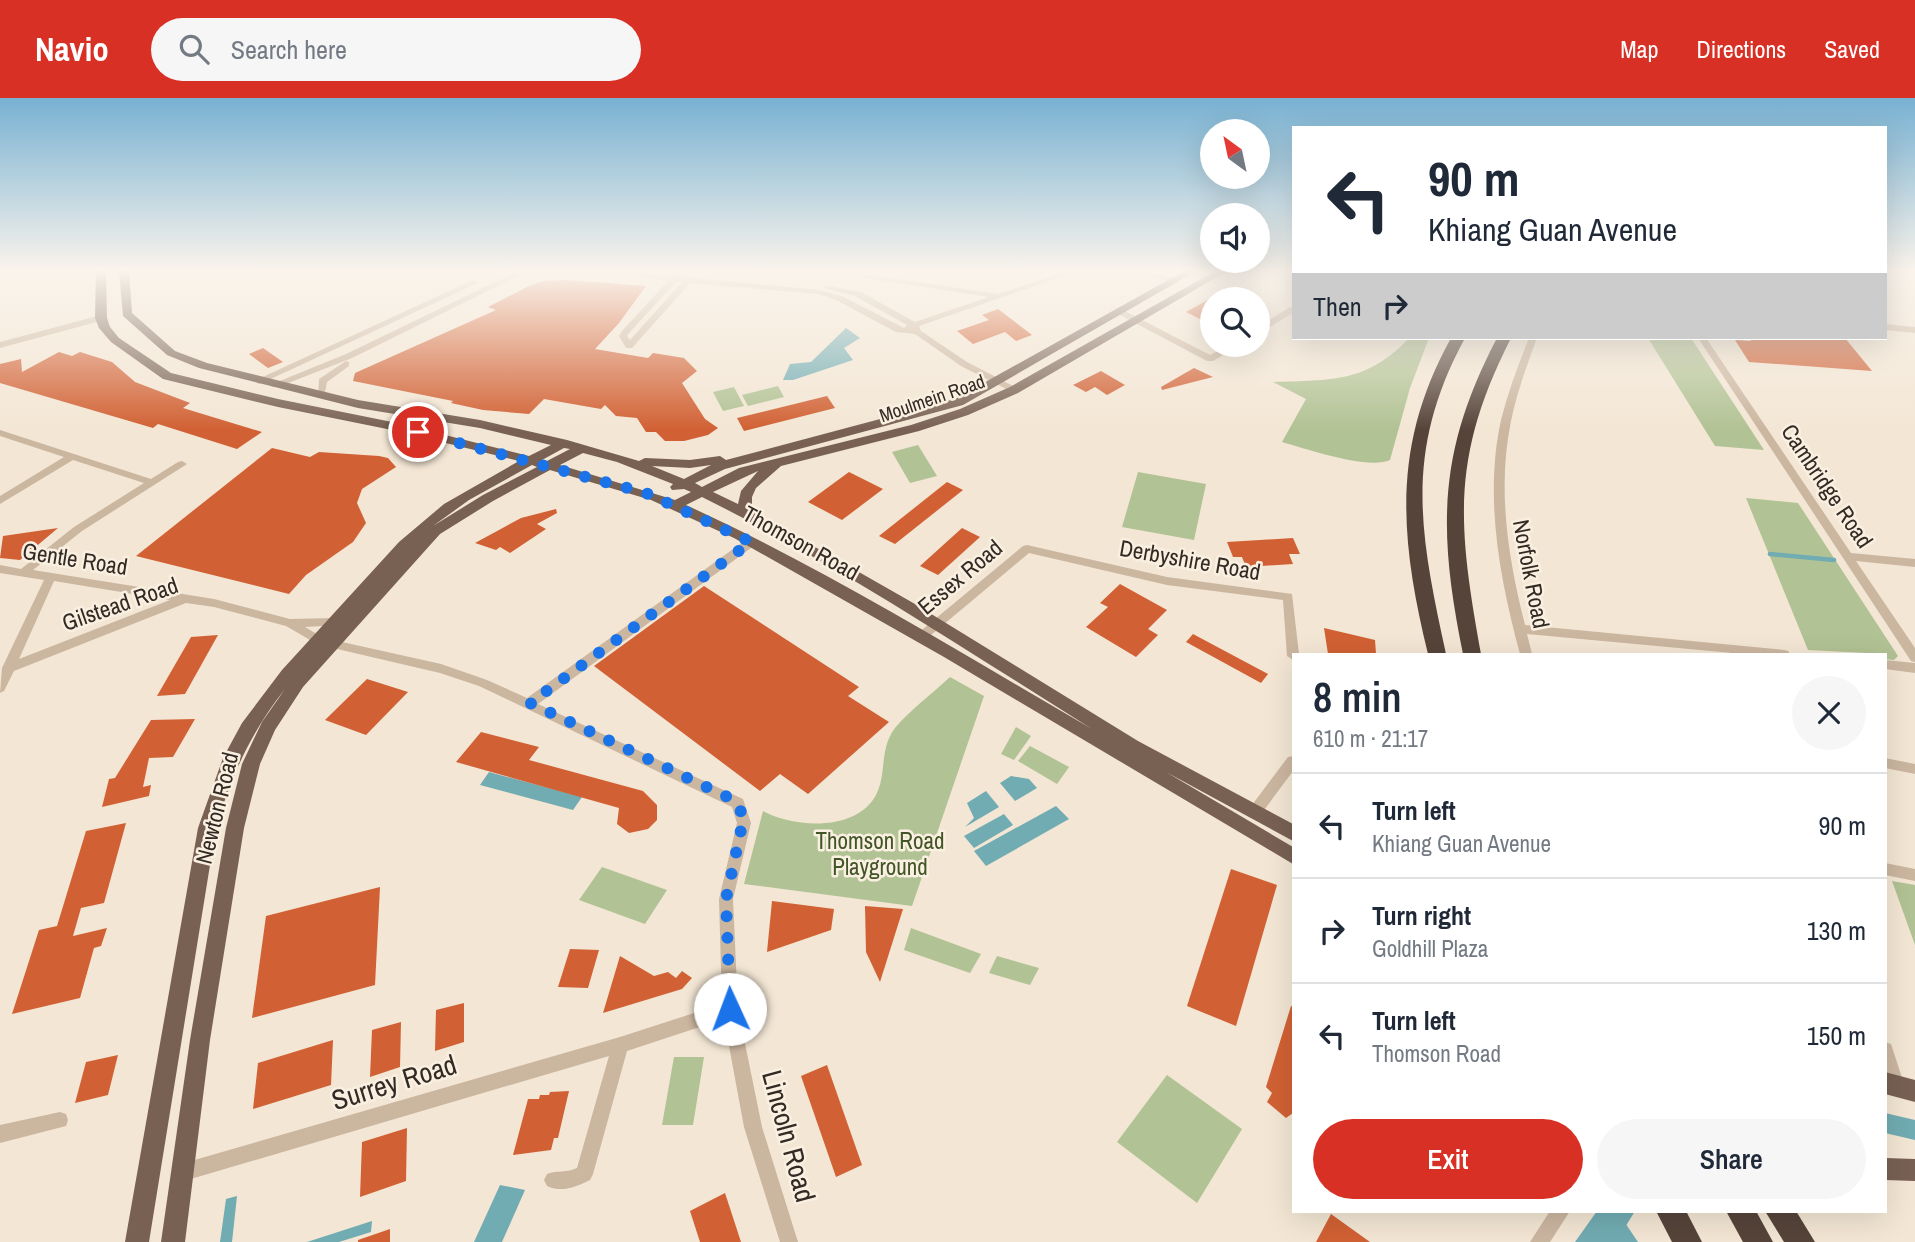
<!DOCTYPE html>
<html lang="en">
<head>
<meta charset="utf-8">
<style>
	body { margin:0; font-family:"Archivo Narrow",sans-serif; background:#f6f6f7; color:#1f2937; height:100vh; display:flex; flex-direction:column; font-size:26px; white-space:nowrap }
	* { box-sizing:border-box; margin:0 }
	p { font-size:23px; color:#747a83 }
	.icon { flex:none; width:38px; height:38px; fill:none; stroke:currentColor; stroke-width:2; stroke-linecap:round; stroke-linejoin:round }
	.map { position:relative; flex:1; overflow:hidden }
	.sheet { position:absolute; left:1292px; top:555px; width:595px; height:560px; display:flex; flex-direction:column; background:#fff; border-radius:0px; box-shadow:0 7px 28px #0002 }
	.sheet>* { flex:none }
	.hud { position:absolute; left:1292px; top:28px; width:595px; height:214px; border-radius:0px; box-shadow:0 7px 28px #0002; background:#fff; color:#1f2937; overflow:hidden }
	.needle { width:46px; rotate:327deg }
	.tools { position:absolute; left:1200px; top:21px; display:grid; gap:14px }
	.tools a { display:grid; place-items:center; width:70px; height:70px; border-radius:50%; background:#fff; box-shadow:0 7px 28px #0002; font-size:35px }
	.pin { position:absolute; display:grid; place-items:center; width:60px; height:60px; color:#fff; margin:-30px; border:4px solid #fff; border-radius:50%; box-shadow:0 2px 7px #0007 }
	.me { position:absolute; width:77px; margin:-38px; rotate:358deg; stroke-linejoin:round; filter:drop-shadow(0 0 5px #0008) }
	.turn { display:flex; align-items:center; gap:24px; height:147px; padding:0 21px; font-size:32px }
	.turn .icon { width:91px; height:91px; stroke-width:2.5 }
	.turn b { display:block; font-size:49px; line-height:60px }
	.then { display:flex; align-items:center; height:66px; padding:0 21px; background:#0003; gap:14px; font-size:26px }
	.round { display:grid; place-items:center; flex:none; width:74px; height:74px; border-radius:37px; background:#f6f6f7 }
	.overview { display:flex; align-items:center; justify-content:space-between; height:119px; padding:0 21px }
	h1 { font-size:42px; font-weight:600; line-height:52px }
	.action { display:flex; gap:14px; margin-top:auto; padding:14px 21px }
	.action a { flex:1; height:80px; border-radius:42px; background:#d93025; color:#fff; font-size:28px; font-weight:600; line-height:80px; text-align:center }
	.action a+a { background:#f6f6f7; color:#1f2937 }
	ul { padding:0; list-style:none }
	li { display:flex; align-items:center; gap:21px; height:105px; padding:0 21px; border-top:2px solid #e0e1e3 }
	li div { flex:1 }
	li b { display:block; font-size:26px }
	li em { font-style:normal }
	header { display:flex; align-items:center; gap:42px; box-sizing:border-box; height:98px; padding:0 35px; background:#d93025; color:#fff }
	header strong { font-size:33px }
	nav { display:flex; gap:38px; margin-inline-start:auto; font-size:24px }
	.search { width:490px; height:63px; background:#f6f6f7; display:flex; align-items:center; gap:18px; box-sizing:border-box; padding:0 24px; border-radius:38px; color:#747a83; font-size:26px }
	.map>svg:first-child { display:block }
</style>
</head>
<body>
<header>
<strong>Navio</strong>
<div class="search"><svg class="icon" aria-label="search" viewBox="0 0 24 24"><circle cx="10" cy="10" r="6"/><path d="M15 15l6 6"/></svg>Search here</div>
<nav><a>Map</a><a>Directions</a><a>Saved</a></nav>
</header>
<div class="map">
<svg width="1915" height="1144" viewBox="0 0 1915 1144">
	<rect width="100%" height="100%" fill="#f3e6d4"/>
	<g fill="#b1c294">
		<path d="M1409,240H1429L1410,290L1390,362C1367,372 1307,351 1282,344L1306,301L1273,284C1331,282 1367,285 1409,240Z"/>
		<path d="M1648,240H1691L1764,352L1715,348Z"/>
		<path d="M778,288L784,299L748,308L742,297Z"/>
		<path d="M734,289L744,308L723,313L713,294Z"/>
		<path d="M918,347L937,378L910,385L892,354Z"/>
		<path d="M1138,374L1206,386L1194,442L1122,429Z"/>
		<path d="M1746,400L1798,405L1898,558L1894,562L1885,561V556L1808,552Z"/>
		<path d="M950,579L984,598L912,808L744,786L763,713C794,730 856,734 876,697C887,676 879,651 895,630C910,612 933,595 950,579Z"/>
		<path d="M1016,629L1031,638L1014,662L1001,656Z"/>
		<path d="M1030,648L1069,669L1057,686L1018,663Z"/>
		<path d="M602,769L667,792L645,826L579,802Z"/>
		<path d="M1892,783L1915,787V847Z"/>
		<path d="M911,830L981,856L970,875L904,852Z"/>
		<path d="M997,858L1039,870L1030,887L989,875Z"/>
		<path d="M674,959H704L693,1027H662Z"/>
		<path d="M1167,977L1242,1031L1197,1105L1117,1044Z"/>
	</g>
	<g fill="#71acb2">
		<path d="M846,230L860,240L844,250L853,262L793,282H783L790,266L811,264Z"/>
		<path d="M489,674L582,699L573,712L480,687Z"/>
		<path d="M1011,678L1029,681L1037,690L1015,703L1000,685Z"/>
		<path d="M986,693L999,709L965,729L974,720L967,705Z"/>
		<path d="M1056,708L1069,721L986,768L974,753Z"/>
		<path d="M1004,716L1013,727L974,750L964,738Z"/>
		<path d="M500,1087L525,1092L502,1144H474Z"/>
		<path d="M237,1098L232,1144H220L226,1101Z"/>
		<path d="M1597,1113H1617L1638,1144H1575Z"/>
		<path d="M372,1123L371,1134L339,1144H307Z"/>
	</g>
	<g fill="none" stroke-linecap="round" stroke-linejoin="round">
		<path stroke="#71acb2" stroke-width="4.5" d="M1770,456L1834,462"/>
		<g fill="#71acb2" fill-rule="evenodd">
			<path d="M1885,1015L1915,1022V1042L1885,1035Z"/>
			<path d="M1613,1113H1635L1616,1144H1593Z"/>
		</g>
	</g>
	<g fill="#d16134">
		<path d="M566,182L646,188L619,225L595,251L648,260L653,255L684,260L697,273L682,285L705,321L718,330L708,337L684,343H665L656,334H646L637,320L616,318L605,307L601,311L544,301L529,316L483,312L451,305L453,303L353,283L355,275L496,212L488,209L529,188L544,183Z"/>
		<path d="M1213,199V216L1202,222L1186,214Z"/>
		<path d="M998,211L1032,237L1016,243L1005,234L973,246L957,233L989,222L982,217Z"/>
		<path d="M1749,240H1845L1872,273L1749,264L1735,242L1751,243Z"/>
		<path d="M263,250L283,264L268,270L249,256Z"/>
		<path d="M59,254L72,258L80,254L112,264L135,284L190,305L183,310L262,334L237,351L158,326L153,330L0,285V266L21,261L22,274Z"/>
		<path d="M1194,270L1213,279L1162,292L1161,289Z"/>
		<path d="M1101,273L1125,287L1107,297L1095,289L1086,294L1073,287Z"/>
		<path d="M827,298L835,310L744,333L737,320Z"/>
		<path d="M272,350L310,359L319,354L379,358L388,360L396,369L362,391L357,405L366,425L353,444L306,477L289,496L136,458Z"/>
		<path d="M849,374L883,391L842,422L808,404Z"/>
		<path d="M947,384L963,392L895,446L879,438Z"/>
		<path d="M556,411L557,415L537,426L546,431L510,455L500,449L496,452L475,445L521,420Z"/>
		<path d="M58,430L20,462L0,460L3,438Z"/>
		<path d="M962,430L980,439L938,477L920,468Z"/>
		<path d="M1293,440L1300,456H1289L1293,466L1246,469L1242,459H1233L1227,444Z"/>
		<path d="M1120,486L1167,512L1148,531L1158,537L1136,559L1086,529L1108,509L1100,505Z"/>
		<path d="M704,488L859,589L848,598L889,624L808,696L780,676L760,693L594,568Z"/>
		<path d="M1324,530L1375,542L1376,556H1328Z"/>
		<path d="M1193,536L1268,576L1261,585L1186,544Z"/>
		<path d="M218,537L185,596L157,598L191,539Z"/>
		<path d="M367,581L408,594L366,637L325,622Z"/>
		<path d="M195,621L173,659L149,660L143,689L151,687L149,698L102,709L109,681L115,680L151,622Z"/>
		<path d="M481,634L539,649L529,662L643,693L657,707V722L648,731L629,735L617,726L619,710L456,664Z"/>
		<path d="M126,725L104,805L81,810L73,838L107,830L101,848L94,850L80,900L12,916L39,832L57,828L86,733Z"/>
		<path d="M1231,771L1277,787L1236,928L1187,908Z"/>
		<path d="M380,789L375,887L252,920L266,818Z"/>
		<path d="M772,803L834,811L831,832L767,854Z"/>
		<path d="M865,808L903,811L880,884L866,854Z"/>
		<path d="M570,851L599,852L588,890L558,889Z"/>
		<path d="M620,858L654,878L668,874L676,880L682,873L692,880L682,891L603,915Z"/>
		<path d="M464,905V944L435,953L436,912Z"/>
		<path d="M1291,908L1293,909V1015L1286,1020L1267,1004L1272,995L1266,989Z"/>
		<path d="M401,924L400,969L370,979L372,932Z"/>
		<path d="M333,942L331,987L253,1011L258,965Z"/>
		<path d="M118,957L108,997L75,1005L86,964Z"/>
		<path d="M827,967L862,1067L836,1079L801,978Z"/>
		<path d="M569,993L558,1040H554L551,1052L513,1057L528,1001H539L540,997H549L550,994Z"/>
		<path d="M407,1030L406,1083L360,1099L362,1044Z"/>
		<path d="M725,1095L741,1144H700L690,1113Z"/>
		<path d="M1331,1116L1370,1144H1316Z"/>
		<path d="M390,1131V1144H358V1142Z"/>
	</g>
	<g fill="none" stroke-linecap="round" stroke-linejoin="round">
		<g fill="#cbb6a0" fill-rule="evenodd">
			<path d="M0,172H13L0,177Z"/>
			<path d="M520,172H530L352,260L278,289H272L270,287L346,256Z"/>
			<path d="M602,172H622L672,178L679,174L683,176L681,179L690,178L694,180L820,192L844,199L904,230L907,227L855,198L824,190L828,188L861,194L915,224L989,199L865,180H862V176L999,196L1070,172H1081L919,228L921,233L967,264L1017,290L1019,292L1014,295L961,268L915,236L896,234L838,203L819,196L690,185L632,250H626L619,238L622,233L668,183L606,174ZM676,184H682L630,242L627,238L630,234Z"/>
			<path d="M1123,172H1137L1178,182L1174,184Z"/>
			<path d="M473,182L480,184L262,285L259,286L254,283Z"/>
			<path d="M1290,209H1293V215L1258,236V229Z"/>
			<path d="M1119,210L1210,257L1230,247H1240L1213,263H1207L1116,215V211Z"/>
			<path d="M101,217L104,218V222L0,250V244Z"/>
			<path d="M1885,226L1915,229V235L1885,232Z"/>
			<path d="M1529,240H1537C1527,267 1517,294 1511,323C1497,391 1508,460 1525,527L1784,552L1788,553L1790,556H1743L1527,536L1532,556H1520C1500,482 1484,400 1501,322C1508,294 1518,267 1529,240Z"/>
			<path d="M1698,240H1706L1851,455L1915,461V469L1856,463L1915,550V564L1911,563Z"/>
			<path d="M346,263L349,264V268L327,284L324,300H318L319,281Z"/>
			<path d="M0,332L151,381L178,364L182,363L187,366L82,433L33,472L214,501L290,521L335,520L341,524L339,527L305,529L322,539L324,543L333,542L441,566L487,582L527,600L747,441H755L756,444L755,447L538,606L743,701L751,725L733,801L738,911L762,1029L798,1144H780L744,1029L724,921L627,953L593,1076L590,1082C576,1089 562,1095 547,1088L544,1082L547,1076C557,1072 567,1075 577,1070L609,958L184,1083L178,1080L175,1074L178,1068L184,1065L620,939L722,906L719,801L737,725L732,709L479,588L440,575L333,550H319L317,546L286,528L214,509L186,505L14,573L4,593L0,595L2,570L44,482L0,475V467L21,471L74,429L144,385L73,362L0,406V398L64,359L0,338ZM54,483L170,502L19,561Z"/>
			<path d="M1027,447L1167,479L1292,496L1299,556H1293V562L1287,558L1283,502L1167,487L1029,455L925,542H917L915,539L917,536L1023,448Z"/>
			<path d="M1885,562L1915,565V575L1885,571Z"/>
			<path d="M1293,658V673L1259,719L1254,721L1249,719L1247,715L1249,711L1288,659Z"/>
			<path d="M1885,660L1915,666V676L1885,670Z"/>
			<path d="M1885,765L1915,771V783L1885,777Z"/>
			<path d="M1885,944L1891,946L1905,989L1903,995L1897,997L1891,995L1885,977Z"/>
			<path d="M60,1014L66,1016L68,1022L66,1028L0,1045V1027Z"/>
			<path d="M1550,1113H1570L1550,1144H1530Z"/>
		</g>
		<g fill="#786153" fill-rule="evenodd">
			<path d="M96,172H106L107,220L110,229L119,240L171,275L278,301L397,325L529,358L551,347L480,330L358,310L199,270L167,257L123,218L119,172H129L132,215L175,253L207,265L358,302L480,322L567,342L639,363L645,360L690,362L720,358L726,362L955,301L1186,172H1198L963,307L725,371L695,385L702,389L739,370L911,327L960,311L1010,289L1217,172H1229L1018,295L968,317L919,333L781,368L756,390L752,399V413L915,506L1138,643L1293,726V743L1166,674L1293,749V766L944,559L734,440L651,402L550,372L493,403L440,436L303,589L275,632L260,666L244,730L210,942L185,1144H161L190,942L226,730L242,666L262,624L285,591C251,634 231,678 216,730L149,1144H125L198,730L223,660L242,625L282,572L399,444L444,406L519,363L397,333L278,309L163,281L111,244L99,230L95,220ZM564,350L570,351L547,363L542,362ZM583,355L617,364L673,386L670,389L672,392L684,391L691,394L675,402L560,367ZM532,367L537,369L483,397L433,428L469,402ZM711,367L684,381L652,368L690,370ZM758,373L741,393L738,406L713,394ZM702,399C837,466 964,551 1092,631C959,554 826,471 686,407Z"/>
			<path d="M1885,974L1915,982V1004L1885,996Z"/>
			<path d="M1885,1060L1915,1061V1083L1885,1082Z"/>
		</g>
		<g fill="#56443a" fill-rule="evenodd">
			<path d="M1451,240H1465C1403,354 1420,436 1446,556H1428C1400,441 1391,348 1451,240Z"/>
			<path d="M1497,240H1511C1450,360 1458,428 1481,556H1463C1438,433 1437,354 1497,240Z"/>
			<path d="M1656,1113H1686L1702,1144H1672Z"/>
			<path d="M1726,1113H1756L1773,1144H1743Z"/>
			<path d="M1765,1113H1796L1815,1144H1784Z"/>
		</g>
	</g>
	<linearGradient id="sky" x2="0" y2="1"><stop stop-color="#78b1d2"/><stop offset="0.52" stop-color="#faf4ec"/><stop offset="1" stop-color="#faf4ec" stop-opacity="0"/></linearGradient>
	<rect width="1915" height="332" fill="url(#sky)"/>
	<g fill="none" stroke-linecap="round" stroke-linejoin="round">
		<path stroke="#1a73e8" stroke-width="12" stroke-dasharray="0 21.6" d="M418,334L646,395L751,444L530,605L732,701L744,718L726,801L730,911"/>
	</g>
	<g text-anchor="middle" stroke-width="5" stroke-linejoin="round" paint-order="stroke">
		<g font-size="19" fill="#342a24" stroke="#faf0e1">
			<text transform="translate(932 300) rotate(-19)" y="7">Moulmein Road</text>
		</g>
		<g font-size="23" fill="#342a24" stroke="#faf0e1">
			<text transform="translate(1827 388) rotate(56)" y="8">Cambridge Road</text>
			<text transform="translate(801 445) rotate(29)" y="8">Thomson Road</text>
			<text transform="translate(75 461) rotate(9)" y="8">Gentle Road</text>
			<text transform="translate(1190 462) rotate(10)" y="8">Derbyshire Road</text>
			<text transform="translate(1531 476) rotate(79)" y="8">Norfolk Road</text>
			<text transform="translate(960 479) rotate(-40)" y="8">Essex Road</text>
			<text transform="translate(120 506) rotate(-19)" y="8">Gilstead Road</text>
			<text transform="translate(217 710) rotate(-76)" y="8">Newton Road</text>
		</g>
		<g font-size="23" fill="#415526" stroke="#faf0e1">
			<text x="880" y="751">Thomson Road<tspan x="880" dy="26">Playground</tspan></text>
		</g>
		<g font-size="28" fill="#342a24" stroke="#faf0e1">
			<text transform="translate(394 984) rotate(-17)" y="10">Surrey Road</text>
			<text transform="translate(789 1038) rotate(75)" y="10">Lincoln Road</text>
		</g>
	</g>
</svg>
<div class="tools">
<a><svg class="needle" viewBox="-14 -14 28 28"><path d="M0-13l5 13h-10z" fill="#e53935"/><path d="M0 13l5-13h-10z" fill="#747a83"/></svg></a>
<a><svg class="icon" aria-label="sound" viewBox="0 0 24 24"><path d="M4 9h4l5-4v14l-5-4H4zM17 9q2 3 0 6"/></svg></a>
<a><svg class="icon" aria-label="search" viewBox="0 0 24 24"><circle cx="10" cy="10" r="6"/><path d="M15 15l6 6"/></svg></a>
</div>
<div class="pin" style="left:418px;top:334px;background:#d93025"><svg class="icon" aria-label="arrive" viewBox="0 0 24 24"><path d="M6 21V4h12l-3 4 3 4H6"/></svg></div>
<svg class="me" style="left:730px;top:911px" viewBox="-20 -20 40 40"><circle r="19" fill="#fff"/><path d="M0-13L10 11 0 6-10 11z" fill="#1a73e8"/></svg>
<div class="hud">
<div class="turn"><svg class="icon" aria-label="left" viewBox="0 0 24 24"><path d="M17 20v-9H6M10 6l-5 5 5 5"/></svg><div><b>90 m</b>Khiang Guan Avenue</div></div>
<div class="then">Then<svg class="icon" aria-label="right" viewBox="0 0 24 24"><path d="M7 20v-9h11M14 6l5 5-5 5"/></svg></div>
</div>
<section class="sheet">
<div class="overview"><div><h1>8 min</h1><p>610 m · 21:17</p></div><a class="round"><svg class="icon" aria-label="close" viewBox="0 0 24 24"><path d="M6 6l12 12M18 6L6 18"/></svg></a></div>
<ul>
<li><svg class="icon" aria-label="left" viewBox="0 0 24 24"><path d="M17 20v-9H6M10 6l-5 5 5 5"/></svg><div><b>Turn left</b><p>Khiang Guan Avenue</p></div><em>90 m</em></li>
<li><svg class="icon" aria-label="right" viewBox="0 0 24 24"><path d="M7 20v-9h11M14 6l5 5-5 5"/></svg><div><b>Turn right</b><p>Goldhill Plaza</p></div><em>130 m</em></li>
<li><svg class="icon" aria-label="left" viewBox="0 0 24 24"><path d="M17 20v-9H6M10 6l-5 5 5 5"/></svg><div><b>Turn left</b><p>Thomson Road</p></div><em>150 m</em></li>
</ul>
<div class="action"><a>Exit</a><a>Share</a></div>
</section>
</div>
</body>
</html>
